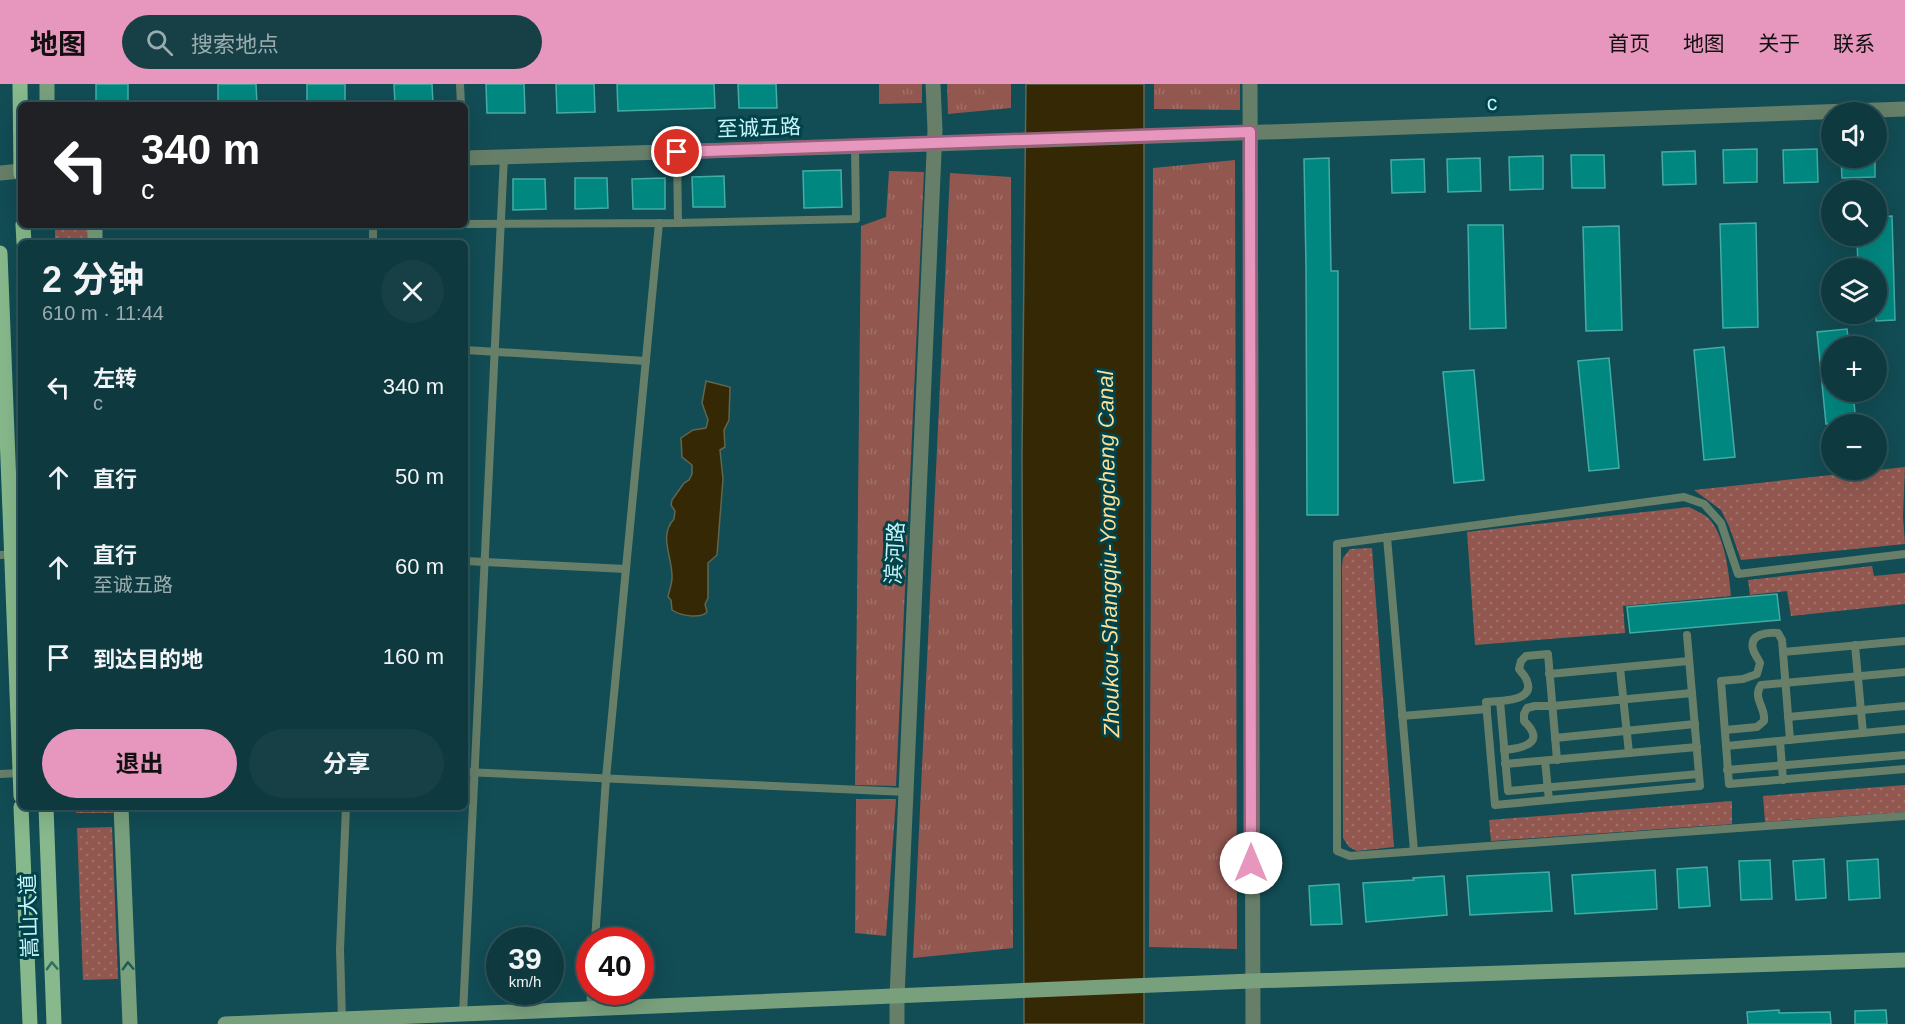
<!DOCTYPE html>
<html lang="zh">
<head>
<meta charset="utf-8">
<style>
	body { margin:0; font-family:Helvetica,"Noto Sans SC",sans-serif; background:#174046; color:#f1f3f6; height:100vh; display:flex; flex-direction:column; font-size:22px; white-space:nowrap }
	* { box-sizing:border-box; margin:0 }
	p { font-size:20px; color:#9bacb0 }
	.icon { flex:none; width:33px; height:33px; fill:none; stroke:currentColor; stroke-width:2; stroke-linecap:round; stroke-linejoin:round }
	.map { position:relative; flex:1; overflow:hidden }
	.details { position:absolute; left:18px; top:156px; width:450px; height:570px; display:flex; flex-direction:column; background:#0e393f; border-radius:9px; box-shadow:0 6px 24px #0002,0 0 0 2px #2e5359 }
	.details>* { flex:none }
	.top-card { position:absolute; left:18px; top:18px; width:450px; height:126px; border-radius:9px; box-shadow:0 6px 24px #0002,0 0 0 2px #2e5359; background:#202124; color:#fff; overflow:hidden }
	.buttons { position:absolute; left:1821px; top:18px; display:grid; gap:12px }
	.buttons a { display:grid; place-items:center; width:66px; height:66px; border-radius:50%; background:#0e393f; box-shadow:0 6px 24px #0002,0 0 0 2px #2e5359; font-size:30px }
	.speed { position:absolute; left:486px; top:843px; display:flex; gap:12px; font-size:30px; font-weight:700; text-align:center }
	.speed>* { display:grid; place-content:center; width:78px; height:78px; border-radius:50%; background:#0e393f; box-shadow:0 6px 24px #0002,0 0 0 2px #2e5359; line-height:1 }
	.speed small { font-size:15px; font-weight:400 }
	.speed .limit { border:9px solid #d22; background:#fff; color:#111 }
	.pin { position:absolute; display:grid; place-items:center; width:51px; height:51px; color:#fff; margin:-26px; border:3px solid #fff; border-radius:50%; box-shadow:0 2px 6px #0007 }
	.me { position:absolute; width:66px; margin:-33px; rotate:0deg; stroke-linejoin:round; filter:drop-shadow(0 0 4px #0008) }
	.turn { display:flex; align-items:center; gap:21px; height:126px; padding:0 24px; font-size:27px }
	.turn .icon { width:78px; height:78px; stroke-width:2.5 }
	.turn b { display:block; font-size:42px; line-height:51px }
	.round { display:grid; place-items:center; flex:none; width:63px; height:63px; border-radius:32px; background:#174046 }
	.overview { display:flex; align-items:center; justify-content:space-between; height:102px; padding:0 24px }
	h1 { font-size:36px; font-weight:700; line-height:45px }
	.action { display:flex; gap:12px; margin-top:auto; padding:12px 24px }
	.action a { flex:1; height:69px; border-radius:36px; background:#e797bd; color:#111; font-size:24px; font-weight:700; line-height:69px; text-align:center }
	.action a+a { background:#174046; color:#f1f3f6 }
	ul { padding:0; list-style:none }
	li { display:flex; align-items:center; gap:18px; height:90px; padding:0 24px }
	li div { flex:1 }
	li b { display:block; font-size:22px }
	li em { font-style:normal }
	header { display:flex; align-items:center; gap:36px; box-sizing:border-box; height:84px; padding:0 30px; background:#e797bd; color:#111 }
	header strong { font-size:28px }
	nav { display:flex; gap:33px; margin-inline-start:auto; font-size:21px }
	.search { width:420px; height:54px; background:#174046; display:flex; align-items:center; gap:15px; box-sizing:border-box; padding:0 21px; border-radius:33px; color:#9bacb0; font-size:22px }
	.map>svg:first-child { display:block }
</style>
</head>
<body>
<header>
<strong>地图</strong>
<div class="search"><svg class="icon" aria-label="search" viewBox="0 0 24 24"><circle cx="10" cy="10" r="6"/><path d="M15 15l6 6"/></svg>搜索地点</div>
<nav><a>首页</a><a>地图</a><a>关于</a><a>联系</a></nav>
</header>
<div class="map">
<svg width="1905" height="940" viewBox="0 0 1905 940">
	<defs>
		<pattern id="grass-dots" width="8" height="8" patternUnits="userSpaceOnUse" patternTransform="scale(1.5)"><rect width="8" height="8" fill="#925850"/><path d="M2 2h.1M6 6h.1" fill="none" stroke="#a0716a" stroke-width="1.8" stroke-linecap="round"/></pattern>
		<pattern id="park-tufts" width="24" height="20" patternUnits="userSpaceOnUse" patternTransform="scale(1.5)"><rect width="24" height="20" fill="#925850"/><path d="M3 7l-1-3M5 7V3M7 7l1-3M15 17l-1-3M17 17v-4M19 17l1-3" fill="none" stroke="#a0716a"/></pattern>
	</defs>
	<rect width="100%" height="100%" fill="#124c54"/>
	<g fill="url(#grass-dots)">
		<rect x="55" y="141" width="37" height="18"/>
		<path d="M1905,383L1903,433L1905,460L1741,476L1729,442L1721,426L1694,406Z"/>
		<path d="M1689,423C1695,426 1701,429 1706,432C1725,448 1729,489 1731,512L1623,522L1625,549L1475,561L1467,448Z"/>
		<path d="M1372,464L1394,763L1357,767L1349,763L1343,754L1342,482L1343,474L1350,465Z"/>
		<path d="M1872,482L1874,492L1905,489V520L1791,532L1787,507L1750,511L1748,496Z"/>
		<path d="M1905,701V728L1765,738L1763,712Z"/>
		<path d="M1732,717V740L1491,757L1489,736Z"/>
		<rect x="76" y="723" width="37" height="6"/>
		<path d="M112,743L118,895L83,896L77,744Z"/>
	</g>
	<g fill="url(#park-tufts)">
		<path d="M879,0H922V19L879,20Z"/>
		<path d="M947,0H1011V24L948,30Z"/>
		<path d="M1154,0H1240V26L1154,25Z"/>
		<path d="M1235,76L1237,865L1149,863L1153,84Z"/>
		<path d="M889,87L924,88L896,702L855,701L861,142L886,133Z"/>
		<path d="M950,89L1011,93L1013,864L913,874Z"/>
		<path d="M856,715H896L886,852L855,849Z"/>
	</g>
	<g fill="#352805" stroke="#60664f" stroke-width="1.5">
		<path d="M1026,0H1144V940H1024L1022,370Z"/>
		<path d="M706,297L730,303L729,336L724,346L725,363L720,366L723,395L717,471L708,479V514L705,520L707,528C700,535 681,532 672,526L671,516L668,513C669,507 672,500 672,494C673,474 658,452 674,435L675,427L671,421L672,416L684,399L689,396L692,390V381L682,373L681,354L693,346L706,344L708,336L702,319Z"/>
	</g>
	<g fill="#00877f" stroke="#43ada5" stroke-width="1.5">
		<rect x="96" y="0" width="32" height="21"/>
		<path d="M218,0H256L257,21H218Z"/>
		<rect x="307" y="0" width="38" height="21"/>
		<path d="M394,0H432L433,21H395Z"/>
		<path d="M486,0H524L525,29H487Z"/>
		<path d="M556,0H594L595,28L557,29Z"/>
		<path d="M617,0H714L715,24L618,27Z"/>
		<path d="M738,0H776L777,24H739Z"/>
		<path d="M1757,65V98L1724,99L1723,66Z"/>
		<path d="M1817,65L1818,98L1784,99L1783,66Z"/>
		<path d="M1695,67L1696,100L1663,101L1662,68Z"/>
		<path d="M1571,71H1604L1605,104H1572Z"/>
		<path d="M1543,72V105L1510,106L1509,73Z"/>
		<path d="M1329,74L1331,187H1338V431H1307L1306,182L1304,75Z"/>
		<path d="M1480,74L1481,107L1448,108L1447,75Z"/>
		<path d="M1841,74H1875V93L1842,94Z"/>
		<path d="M1424,75L1425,108L1392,109L1391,76Z"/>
		<path d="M841,86L842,123L804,124L803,87Z"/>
		<path d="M724,92L725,123H693L692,93Z"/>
		<path d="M575,94H607L608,124L575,125Z"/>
		<path d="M665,94V125H633L632,95Z"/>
		<path d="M513,95H545L546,125L513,126Z"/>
		<path d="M1892,132L1895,236L1876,237V184H1858L1857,152H1876V133Z"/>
		<path d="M1756,139L1758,243L1723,244L1720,140Z"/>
		<path d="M1468,141H1503L1506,244L1470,245Z"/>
		<path d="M1619,142L1622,246L1586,247L1583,143Z"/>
		<path d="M1847,245L1849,262H1832V308H1853L1856,340H1826L1817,248Z"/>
		<path d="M1724,263L1735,373L1704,376L1694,266Z"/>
		<path d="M1609,274L1619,384L1589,387L1578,277Z"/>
		<path d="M1474,286L1484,396L1454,399L1443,288Z"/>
		<path d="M1777,510L1780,536L1630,549L1627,523Z"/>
		<path d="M1824,775L1826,814L1796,816L1793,777Z"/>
		<path d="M1878,775L1880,814L1849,816L1847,777Z"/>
		<path d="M1770,776L1772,815L1741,816L1739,777Z"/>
		<path d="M1707,783L1710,822L1679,824L1677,785Z"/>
		<path d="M1655,786L1657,825L1575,830L1572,791Z"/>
		<path d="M1549,788L1552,827L1470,831L1467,792Z"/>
		<path d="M1444,792L1447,831L1366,838L1363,799L1414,796L1413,794Z"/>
		<path d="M1339,800L1342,840L1311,841L1309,802Z"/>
		<path d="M1779,926V929L1830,928L1831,940H1748L1747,928Z"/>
		<path d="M1886,926L1887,940H1855V927Z"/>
	</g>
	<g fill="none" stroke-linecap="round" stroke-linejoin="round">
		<g stroke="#677f69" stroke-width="8">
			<path d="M460,0L461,21"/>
			<path d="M678,139L856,135L855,62"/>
			<path d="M465,140L678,139L677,67"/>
			<path d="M95,142L208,141"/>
			<path d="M373,159V141"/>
			<path d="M465,266L646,277"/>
			<path d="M1387,453L1414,767"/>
			<path d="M1905,470L1738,490L1721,439L1704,420L1684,413L1337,460V767L1350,772L1905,732"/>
			<path d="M0,471L21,470"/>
			<path d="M465,477L626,485"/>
			<path d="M1687,551C1691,602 1696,652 1700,702L1495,721L1486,618L1500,617L1508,707L1699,690"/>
			<path d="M1855,561L1863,649"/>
			<path d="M1783,568L1782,556L1778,549C1767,548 1749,550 1753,565C1754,570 1758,574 1760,579L1757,590L1743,595L1721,597L1729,700L1905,685"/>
			<path d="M1620,584L1629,669"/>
			<path d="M1549,590L1689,577"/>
			<path d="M1500,617C1510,616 1534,614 1527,597C1526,593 1522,589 1519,585L1521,577L1526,572L1548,570L1557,676"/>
			<path d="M1402,632L1487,625"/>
			<path d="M1788,633L1905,622"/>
			<path d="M1725,646L1757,643L1764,637C1766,623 1752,615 1761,601L1905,588"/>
			<path d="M1555,654L1695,640"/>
			<path d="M1790,656L1783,568L1905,557"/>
			<path d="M1780,657L1783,696"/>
			<path d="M1726,662L1905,645"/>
			<path d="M1504,666C1523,664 1547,659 1524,637V630L1527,624L1535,622H1553L1692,609"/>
			<path d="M1545,677L1549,716"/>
			<path d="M1505,680L1697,663"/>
			<path d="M1727,686L1905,671"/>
			<path d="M465,688L906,708"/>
			<path d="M0,690L21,689"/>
			<path d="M595,856L606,694L659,139"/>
			<path d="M590,926L591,908"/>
			<path d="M463,930L504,72"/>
			<path d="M342,935L340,865L346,723"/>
		</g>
		<g stroke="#677f69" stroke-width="15">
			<path d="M1250,0L1253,940"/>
			<path d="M465,74L934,60L1905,25"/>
			<path d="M0,89L21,87"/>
			<path d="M897,940V913L935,46L933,0"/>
		</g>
		<g stroke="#79a07d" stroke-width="15">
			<path d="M47,21V0"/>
			<path d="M95,141V159"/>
			<path d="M121,723L130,940"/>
			<path d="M225,940L1251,897L1905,876"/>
		</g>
		<g stroke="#87b98c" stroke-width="15">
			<path d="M20,0L21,90"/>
			<path d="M23,141L24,159"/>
			<path d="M0,169L21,712"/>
			<path d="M21,723L30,940"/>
			<path d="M46,723L54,940"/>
		</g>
	</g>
	<defs><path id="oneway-chevron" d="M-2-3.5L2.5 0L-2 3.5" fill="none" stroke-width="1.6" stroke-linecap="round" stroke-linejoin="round" transform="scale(1.5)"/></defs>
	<use stroke="#316c60" href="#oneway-chevron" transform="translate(52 882) rotate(-92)"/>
	<use stroke="#205a56" href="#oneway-chevron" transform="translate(128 882) rotate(-92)"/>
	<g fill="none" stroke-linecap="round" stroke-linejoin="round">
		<defs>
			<path id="route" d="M677,68L1250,48L1251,779"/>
		</defs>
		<use href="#route" stroke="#96627b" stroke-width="15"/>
		<use href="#route" stroke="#e797bd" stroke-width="10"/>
	</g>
	<g text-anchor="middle" stroke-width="6" stroke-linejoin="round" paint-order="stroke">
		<g font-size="21" fill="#c6f5fc" stroke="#024249">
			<text transform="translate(1492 19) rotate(-2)" y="7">c</text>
			<text transform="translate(759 44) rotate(-2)" y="7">至诚五路</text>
			<text transform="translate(895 469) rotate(-87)" y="7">滨河路</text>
			<text transform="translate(29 832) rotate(-92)" y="7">嵩山大道</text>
		</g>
		<g font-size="22" font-style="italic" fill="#fcdf98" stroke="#024249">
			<text transform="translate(1108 470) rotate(-91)" y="8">Zhoukou-Shangqiu-Yongcheng Canal</text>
		</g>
	</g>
</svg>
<div class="buttons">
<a><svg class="icon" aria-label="sound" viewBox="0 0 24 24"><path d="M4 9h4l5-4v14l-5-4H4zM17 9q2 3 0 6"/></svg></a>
<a><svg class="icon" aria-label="search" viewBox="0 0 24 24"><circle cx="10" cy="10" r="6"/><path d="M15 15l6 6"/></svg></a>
<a><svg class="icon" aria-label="layers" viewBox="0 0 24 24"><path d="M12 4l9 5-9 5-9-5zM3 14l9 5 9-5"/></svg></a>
<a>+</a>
<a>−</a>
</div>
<div class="speed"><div>39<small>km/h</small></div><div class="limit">40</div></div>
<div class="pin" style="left:677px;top:68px;background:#d93025"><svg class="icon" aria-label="arrive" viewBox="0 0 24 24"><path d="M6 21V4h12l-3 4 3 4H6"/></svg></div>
<svg class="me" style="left:1251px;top:779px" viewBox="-20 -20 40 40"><circle r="19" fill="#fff"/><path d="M0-13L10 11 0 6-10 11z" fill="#e797bd"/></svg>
<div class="top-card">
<div class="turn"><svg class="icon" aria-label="left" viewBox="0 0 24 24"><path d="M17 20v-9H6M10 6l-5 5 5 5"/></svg><div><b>340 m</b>c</div></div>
</div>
<section class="details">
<div class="overview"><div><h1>2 分钟</h1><p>610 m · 11:44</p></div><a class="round"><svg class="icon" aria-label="close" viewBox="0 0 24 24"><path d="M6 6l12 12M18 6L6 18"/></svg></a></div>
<ul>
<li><svg class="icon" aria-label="left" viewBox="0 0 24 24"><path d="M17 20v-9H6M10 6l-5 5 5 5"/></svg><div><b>左转</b><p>c</p></div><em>340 m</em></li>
<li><svg class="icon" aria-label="ahead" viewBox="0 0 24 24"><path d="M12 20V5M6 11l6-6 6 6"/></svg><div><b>直行</b></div><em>50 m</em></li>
<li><svg class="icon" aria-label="ahead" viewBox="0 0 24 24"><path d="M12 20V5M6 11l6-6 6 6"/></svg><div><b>直行</b><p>至诚五路</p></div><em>60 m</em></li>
<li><svg class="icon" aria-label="arrive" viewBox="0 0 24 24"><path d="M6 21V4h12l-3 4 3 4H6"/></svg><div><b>到达目的地</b></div><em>160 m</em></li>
</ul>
<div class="action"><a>退出</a><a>分享</a></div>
</section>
</div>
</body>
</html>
